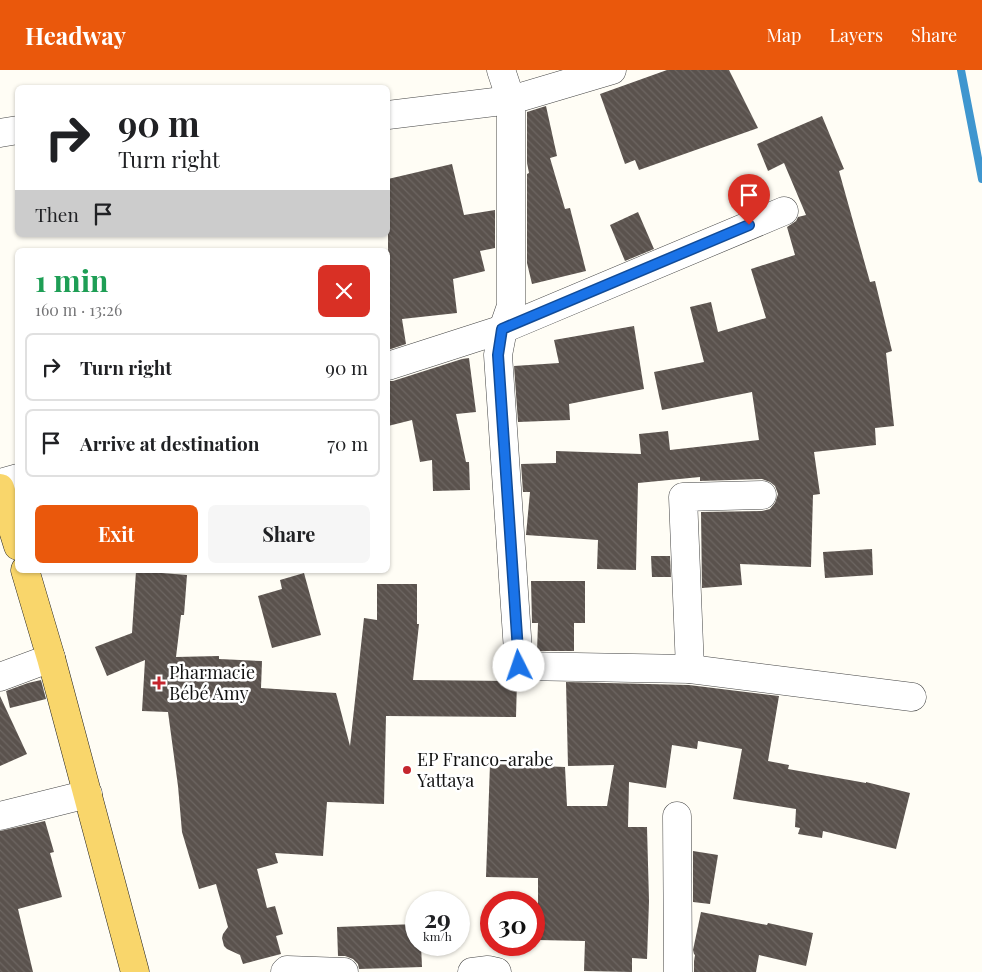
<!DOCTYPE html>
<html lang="en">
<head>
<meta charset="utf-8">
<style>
	body { margin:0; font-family:"Playfair Display",serif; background:#f6f6f6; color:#202124; height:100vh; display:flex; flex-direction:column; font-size:19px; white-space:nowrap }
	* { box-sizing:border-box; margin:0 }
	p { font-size:16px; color:#757577 }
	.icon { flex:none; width:28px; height:28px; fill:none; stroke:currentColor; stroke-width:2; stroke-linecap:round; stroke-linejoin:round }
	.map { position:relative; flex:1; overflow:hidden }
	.panel { position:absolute; left:15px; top:178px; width:375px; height:325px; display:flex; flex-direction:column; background:#fff; border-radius:8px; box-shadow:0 1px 4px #0004 }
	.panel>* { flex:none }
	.top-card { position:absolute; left:15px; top:15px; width:375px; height:152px; border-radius:8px; box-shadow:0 1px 4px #0004; background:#fff; color:#202124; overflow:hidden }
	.speed { position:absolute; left:405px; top:821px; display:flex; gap:10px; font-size:25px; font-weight:700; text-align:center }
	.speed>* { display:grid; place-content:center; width:65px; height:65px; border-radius:50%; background:#fff; box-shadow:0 1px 4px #0004; line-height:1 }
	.speed small { font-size:12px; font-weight:400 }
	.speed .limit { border:8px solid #d22; background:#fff; color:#111 }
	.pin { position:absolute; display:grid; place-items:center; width:42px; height:42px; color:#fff; margin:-51px -21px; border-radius:50% 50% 50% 0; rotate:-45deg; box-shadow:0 0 5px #0007 }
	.pin .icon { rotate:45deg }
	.me { position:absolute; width:55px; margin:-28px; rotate:356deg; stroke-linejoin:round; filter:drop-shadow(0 0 4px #0008) }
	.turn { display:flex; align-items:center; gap:18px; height:105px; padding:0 20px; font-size:22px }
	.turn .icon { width:65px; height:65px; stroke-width:2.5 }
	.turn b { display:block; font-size:35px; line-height:42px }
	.then { display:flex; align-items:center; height:48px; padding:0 20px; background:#0003; gap:10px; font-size:19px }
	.round { display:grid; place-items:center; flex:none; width:52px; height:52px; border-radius:8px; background:#f6f6f6 }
	.headline { display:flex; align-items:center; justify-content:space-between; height:85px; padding:0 20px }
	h1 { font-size:30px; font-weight:700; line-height:38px; color:#1e9e55 }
	.primary-button { display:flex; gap:10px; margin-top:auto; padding:10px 20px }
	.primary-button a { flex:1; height:58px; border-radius:8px; background:#ea580c; color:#fff; font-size:20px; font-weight:700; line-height:58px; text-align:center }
	.primary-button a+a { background:#f6f6f6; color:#202124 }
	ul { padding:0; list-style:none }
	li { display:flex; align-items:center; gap:15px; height:68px; margin:0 10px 8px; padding:0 10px; border:2px solid #e0e0e0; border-radius:8px }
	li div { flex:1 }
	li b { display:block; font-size:19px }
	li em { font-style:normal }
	header { display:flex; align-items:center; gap:30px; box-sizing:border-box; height:70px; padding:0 25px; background:#ea580c; color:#fff }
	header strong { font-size:24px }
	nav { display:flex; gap:28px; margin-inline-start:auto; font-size:18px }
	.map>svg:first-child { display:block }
</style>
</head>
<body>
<header>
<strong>Headway</strong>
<nav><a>Map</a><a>Layers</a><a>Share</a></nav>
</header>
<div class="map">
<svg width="982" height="902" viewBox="0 0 982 902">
	<defs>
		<pattern id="building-back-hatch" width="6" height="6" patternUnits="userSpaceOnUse" patternTransform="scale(1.25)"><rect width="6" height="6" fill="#5a524d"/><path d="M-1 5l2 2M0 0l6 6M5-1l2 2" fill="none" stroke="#6d6662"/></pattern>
	</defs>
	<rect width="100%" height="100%" fill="#fffdf5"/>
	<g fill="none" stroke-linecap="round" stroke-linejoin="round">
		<path stroke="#3f96cf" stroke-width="8" d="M961,0L982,109"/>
	</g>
	<g fill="url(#building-back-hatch)">
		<path d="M667,0H729L758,58L639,100L635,90L625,94L600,24Z"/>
		<path d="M546,36L557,86L550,88L565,139L570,138L586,201L532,214L527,193V104L529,103L527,93V42Z"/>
		<path d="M822,46L844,99L839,101L870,212L875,211L892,281L886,283L894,356L875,358L876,375L814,382L820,424L813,425L811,497L740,494L742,515L702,518L701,442L762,441L770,439L775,433L778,424L775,416L770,412L762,409L700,411V407L638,413L636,500L597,499L598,470L526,465L530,422H523L521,394L556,393V381L641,384L639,364L668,361L670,380L759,370L752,322L662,340L654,302L704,292L690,237L711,232L718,262L766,248L751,199L795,185L787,157L796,151L798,147L806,145L784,93L768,101L757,74Z"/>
		<path d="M452,94L464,145L495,140V178L480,181L485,201L453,209L457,243L402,249L406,274L388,280V109Z"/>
		<path d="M638,142L654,179L625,191L610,155Z"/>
		<path d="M634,256L644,319L569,334L570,350L518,352L514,296L559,293L554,270Z"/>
		<path d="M469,288L476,342L456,344L466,392H469L470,420L433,421L432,390L420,392L412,350L388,356V311H393L462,289Z"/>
		<path d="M872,479L873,505L825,508L823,482Z"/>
		<path d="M651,486H670L671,507H652Z"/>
		<path d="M136,501L187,505L184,545H181L176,587L219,586V589L262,591L261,618L336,623L350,676L364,548L377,550V514H417V554H419L413,610L517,611L516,647L386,646L384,734L327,732L323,786L275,783L278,793L257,799L267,838L275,836L283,864L276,866L281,884L243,894L240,885L227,879L224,876L222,868L223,864L228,857L216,814L199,819L182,762L178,716L168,642L142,641L145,590L107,606L95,577L132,563Z"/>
		<path d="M304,503L321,565L272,578L258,526L282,519L280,510Z"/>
		<path d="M531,511H585V553H574V581H537L538,553H532Z"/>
		<path d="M41,610L46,629L10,638L6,621L28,613Z"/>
		<path d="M566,612L689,615L779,626L768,691L789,695L788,699L866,713V712L910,723L896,779L823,761L822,768L798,764L800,758L795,757L796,739L733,729L742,679L698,671L697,679L672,675L666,718L629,712L628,757H647L649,831L647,889L632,888V902L584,901L585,871L538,870V808L486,807L490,694L565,697L567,736H607L614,695L568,696Z"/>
		<path d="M0,626L27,684L0,696Z"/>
		<path d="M45,751L54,782L50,783L62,827L18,839L33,902H0V761Z"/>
		<path d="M693,781L718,785L710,834L693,832Z"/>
		<path d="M701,842L767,855L768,853L813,863L806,896L759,885L756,902H694V891L695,885L694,884L693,880Z"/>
		<path d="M416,854V875H421L422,897L359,899L358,894L353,889L345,886H338L337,857Z"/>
	</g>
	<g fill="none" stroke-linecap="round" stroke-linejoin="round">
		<defs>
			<g id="minor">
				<path d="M501,0L511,30V236L503,259L498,285L519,596L690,599L912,627"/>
				<path d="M388,45L511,30L612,0"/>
				<path d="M0,63L18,60"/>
				<path d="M388,296L503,259L784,141"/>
				<path d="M0,413L18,408"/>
				<path d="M690,599L683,427L762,425"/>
				<path d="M0,607L51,588"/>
				<path d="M0,746L88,724"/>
				<path d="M677,746L678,902"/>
				<path d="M285,902L287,900L344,902"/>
				<path d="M472,902L488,900L497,902"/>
			</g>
			<g id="primary">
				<path d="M0,418L18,476"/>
				<path d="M25,500L51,588L135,902"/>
			</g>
		</defs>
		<use href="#minor" stroke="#444" stroke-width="29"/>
		<use href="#primary" stroke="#222" stroke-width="29"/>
		<use href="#minor" stroke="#fff" stroke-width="28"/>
		<use href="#primary" stroke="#f9d66b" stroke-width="28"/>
	</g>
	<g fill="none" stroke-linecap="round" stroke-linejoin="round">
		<defs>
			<path id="route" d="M519,596L498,285L502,259L749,155"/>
		</defs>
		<use href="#route" stroke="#114b97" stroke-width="12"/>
		<use href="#route" stroke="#1a73e8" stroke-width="9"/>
	</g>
	<g fill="#c4262e" stroke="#fff" stroke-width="2">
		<path d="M156.5 605.5h5v5h5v5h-5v5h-5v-5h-5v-5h5z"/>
		<circle cx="407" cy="700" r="5"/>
	</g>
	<g text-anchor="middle" stroke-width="5" stroke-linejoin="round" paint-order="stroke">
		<g font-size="18" fill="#111" stroke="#fff" text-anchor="start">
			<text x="169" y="609">Pharmacie<tspan x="169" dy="21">Bébé Amy</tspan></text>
			<text x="417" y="696">EP Franco-arabe<tspan x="417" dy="21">Yattaya</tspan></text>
		</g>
	</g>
</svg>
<div class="speed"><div>29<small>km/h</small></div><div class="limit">30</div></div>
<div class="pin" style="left:749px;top:155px;background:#d93025"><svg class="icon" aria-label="arrive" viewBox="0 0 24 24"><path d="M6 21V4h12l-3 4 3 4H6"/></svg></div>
<svg class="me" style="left:519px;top:596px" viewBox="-20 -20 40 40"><circle r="19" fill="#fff"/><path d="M0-13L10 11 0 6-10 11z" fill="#1a73e8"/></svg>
<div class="top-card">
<div class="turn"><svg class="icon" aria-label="right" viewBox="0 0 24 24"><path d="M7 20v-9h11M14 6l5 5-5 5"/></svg><div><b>90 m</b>Turn right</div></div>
<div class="then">Then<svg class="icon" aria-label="arrive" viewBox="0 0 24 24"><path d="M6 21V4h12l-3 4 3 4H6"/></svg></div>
</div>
<section class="panel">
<div class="headline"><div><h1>1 min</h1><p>160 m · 13:26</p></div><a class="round" style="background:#d93025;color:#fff"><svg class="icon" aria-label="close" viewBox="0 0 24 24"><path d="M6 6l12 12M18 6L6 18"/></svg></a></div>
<ul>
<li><svg class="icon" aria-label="right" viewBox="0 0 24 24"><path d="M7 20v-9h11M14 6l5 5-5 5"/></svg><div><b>Turn right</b></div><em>90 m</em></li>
<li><svg class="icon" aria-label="arrive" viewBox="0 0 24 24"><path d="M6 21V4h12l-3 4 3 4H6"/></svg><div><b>Arrive at destination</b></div><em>70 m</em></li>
</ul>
<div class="primary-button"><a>Exit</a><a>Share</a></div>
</section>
</div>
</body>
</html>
